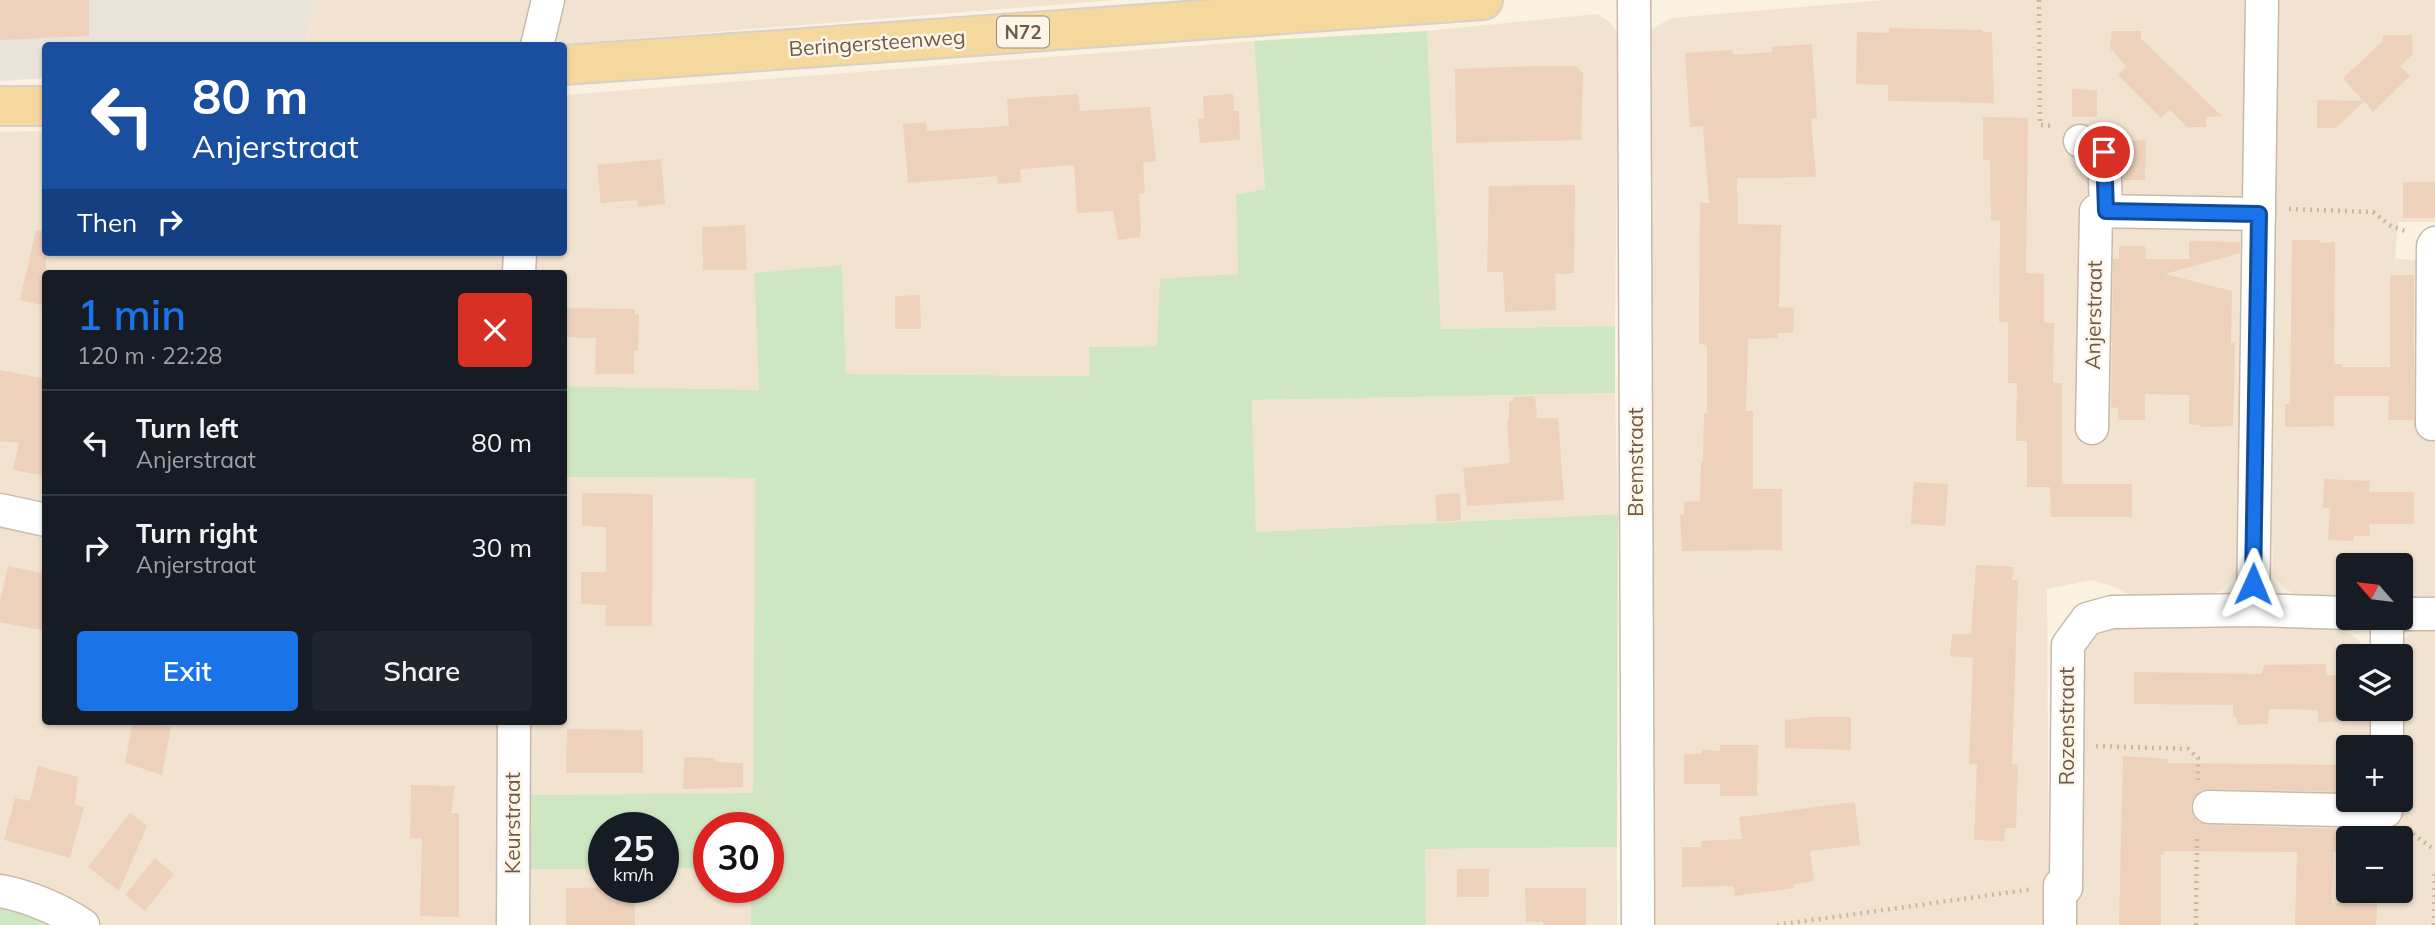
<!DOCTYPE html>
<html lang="en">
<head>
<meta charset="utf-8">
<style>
	body { margin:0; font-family:Mulish,sans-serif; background:#20242c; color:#f1f3f6; height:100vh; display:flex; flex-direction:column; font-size:26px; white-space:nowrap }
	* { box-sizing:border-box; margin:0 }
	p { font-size:23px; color:#9ea1a6 }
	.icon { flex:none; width:38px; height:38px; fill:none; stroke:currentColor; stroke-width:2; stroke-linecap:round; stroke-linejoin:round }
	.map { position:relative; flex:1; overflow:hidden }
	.side { position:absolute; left:42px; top:270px; width:525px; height:455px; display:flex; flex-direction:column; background:#171b24; border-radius:7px; box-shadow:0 2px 5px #0004 }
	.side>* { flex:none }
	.hud { position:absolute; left:42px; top:42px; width:525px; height:214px; border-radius:7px; box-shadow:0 2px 5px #0004; background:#1a4fa0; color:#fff; overflow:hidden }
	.needle { width:46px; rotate:298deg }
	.controls { position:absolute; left:2336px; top:553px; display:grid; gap:14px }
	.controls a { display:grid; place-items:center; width:77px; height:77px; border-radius:7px; background:#171b24; box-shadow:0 2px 5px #0004; font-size:35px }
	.speed { position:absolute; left:588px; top:812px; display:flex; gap:14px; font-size:35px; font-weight:700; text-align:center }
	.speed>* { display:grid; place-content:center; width:91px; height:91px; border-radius:50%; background:#171b24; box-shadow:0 2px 5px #0004; line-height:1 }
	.speed small { font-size:18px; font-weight:400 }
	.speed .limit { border:10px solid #d22; background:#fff; color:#111 }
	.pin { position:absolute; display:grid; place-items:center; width:60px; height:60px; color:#fff; margin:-30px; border:4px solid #fff; border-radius:50%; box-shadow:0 2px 7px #0007 }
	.me { position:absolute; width:77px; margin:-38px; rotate:1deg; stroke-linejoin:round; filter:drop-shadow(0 0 5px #0008) }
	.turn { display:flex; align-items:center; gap:24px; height:147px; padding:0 35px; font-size:32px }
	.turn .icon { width:91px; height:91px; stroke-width:2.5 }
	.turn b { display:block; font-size:49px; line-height:60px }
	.then { display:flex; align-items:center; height:66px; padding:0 35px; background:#0003; gap:14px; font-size:26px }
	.round { display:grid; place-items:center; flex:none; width:74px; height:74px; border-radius:7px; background:#20242c }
	.head { display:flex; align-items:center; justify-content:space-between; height:119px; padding:0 35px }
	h1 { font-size:42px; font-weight:600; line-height:52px; color:#1a73e8 }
	.primary-button { display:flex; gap:14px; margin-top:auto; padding:14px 35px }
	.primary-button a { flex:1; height:80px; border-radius:7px; background:#1a73e8; color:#fff; font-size:28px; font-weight:600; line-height:80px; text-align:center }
	.primary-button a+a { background:#20242c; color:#f1f3f6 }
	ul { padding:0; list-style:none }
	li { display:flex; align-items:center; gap:21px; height:105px; padding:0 35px; border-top:2px solid #363941 }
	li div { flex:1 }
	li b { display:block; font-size:26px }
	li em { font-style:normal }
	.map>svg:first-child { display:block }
</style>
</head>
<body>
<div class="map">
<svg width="2435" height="925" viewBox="0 0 2435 925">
	<rect width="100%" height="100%" fill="#faf1e1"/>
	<g fill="#f1e3d0" fill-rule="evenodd">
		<path d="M315,0H535L525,45L305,46Z"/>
		<path d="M561,0H1115L564,44L557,41L555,25Z"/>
		<path d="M1884,0H2244L2247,145L2245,552L2237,575L2221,591L2203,596L2135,598L2115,587L2092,580L2047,589L2049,925H1647L1646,32L1672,18Z"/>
		<path d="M2273,0H2435V222H2398L2395,259L2419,260L2435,428V600L2401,599V565H2348V598L2298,596L2282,587L2273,574L2270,455Z"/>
		<path d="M1597,14L1610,22L1618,34L1615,326L1441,329L1427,31Z"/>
		<path d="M1254,41L1265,189L1236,196L1238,275L1157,346L1089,347L1091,376L846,374L842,266L754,273L759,390L564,386V273H533L534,252H564V95Z"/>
		<path d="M45,131L46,252H502V273H46L45,508L0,498V132Z"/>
		<path d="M1615,393L1618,514L1256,532L1252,400Z"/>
		<path d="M564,477L755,478L753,793L523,795L524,721H564Z"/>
		<path d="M0,526L45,535L46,721H501L500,925H101L89,914L0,879Z"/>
		<path d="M2112,625L2335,629L2353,635L2374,656H2348V709H2375L2374,747H2348V795L2197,792L2195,819L2402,821L2405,638L2414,631L2435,630V925H2077L2081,656L2089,641L2099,629ZM2348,838H2401V891H2348Z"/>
		<path d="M1617,847V925H1426L1425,849Z"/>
		<path d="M663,868H709V887H751V925H524V869H604V887H663Z"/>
	</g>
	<path fill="#e9e3dc" d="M0,0H315L305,45L46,46L45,78L0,81Z"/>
	<g fill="#cee6c1">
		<path d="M1427,31L1441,329L1615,326V393L1252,400L1256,532L1618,514L1617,847L1425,849L1426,925H751V887H768V828H709V868H663V828H604V869H524L523,795L753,793L755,478L564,477V386L759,390L754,273L842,265L846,374L1090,376L1089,347L1157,346L1160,279L1238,274L1236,195L1265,189L1254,41Z"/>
		<path d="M0,905L9,906L53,925H0Z"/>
	</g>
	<g fill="#edd1bb">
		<path d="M0,0H89V36L0,40Z"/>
		<path d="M1889,28L1982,30L1983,32H1992L1994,103L1888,101V85L1856,84L1857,32L1889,33Z"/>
		<path d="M2112,31H2141V39L2222,116L2206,117V127H2187L2170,110L2161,118L2118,75L2126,66L2110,48Z"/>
		<path d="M2383,35H2412L2413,54L2400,66L2410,76L2373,112L2364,101L2336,128H2317V100L2363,101L2343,78L2383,41Z"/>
		<path d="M1812,44L1817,118H1811L1816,177L1737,178L1738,224L1781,225L1779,307L1794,308L1793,333H1778V338L1748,339L1746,411H1753V489H1782V550L1682,551L1680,515H1684V502L1700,501L1701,462H1703L1704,413H1707V345L1699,344V303L1700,203H1709L1703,126L1690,127L1685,53L1731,50L1734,55L1772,52V47Z"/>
		<path d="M1534,66H1576L1583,73L1581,140L1456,143L1455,69Z"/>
		<path d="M2072,89L2097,90V117H2072Z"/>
		<path d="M1078,94L1080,111L1150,107L1156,161L1143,163L1145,193L1139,194L1141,228L1140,237L1118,240L1113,211L1077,213L1074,165L1020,169L1021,182L998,184L997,176L908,183L903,124L926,122L927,131L1009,126L1007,99Z"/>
		<path d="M1233,94L1234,111H1239L1240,140L1200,143L1198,119L1204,118L1203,96Z"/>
		<path d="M1983,117L2028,118L2026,273L2044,274V323H2054L2053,383H2062V484H2132V517H2051L2050,487H2027V441H2016L2017,383H2008V322H1999L2000,220L1991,221L1990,160H1983Z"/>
		<path d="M2146,140L2145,180H2123L2120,141Z"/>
		<path d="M661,159L665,204L638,207L637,200L601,203L597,165Z"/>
		<rect x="2403" y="182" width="32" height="36"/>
		<path d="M1575,185L1574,273L1555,274L1556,310L1505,312L1503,272H1487L1489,186Z"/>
		<path d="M745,225L747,270H703L702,227Z"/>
		<path d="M36,230L46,231V306L20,300Z"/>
		<path d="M2292,240H2320L2321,243L2335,242L2334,364H2342V367H2390V275H2414V420H2388L2389,396H2334V426L2285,427V404H2290Z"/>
		<path d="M2189,241L2240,242V253L2165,274L2232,291L2231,343H2235L2233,426L2200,427V425L2189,424V395L2145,394V420H2118V408L2111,407L2113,259H2119V246H2145L2146,259H2189Z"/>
		<path d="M920,295L921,329H895V296Z"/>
		<path d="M564,308L635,309V314H639L638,350L634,351V374H595L596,338L564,337Z"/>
		<path d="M0,370L46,379V476L13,470L19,443L0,441Z"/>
		<path d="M1535,396L1537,418H1558L1564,500L1467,506L1463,468L1510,463L1507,420L1509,419V401H1513V397Z"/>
		<path d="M2324,479L2370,481L2369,492H2414V524H2369L2370,536H2354V541L2328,540L2330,508H2323Z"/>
		<path d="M1914,482L1948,484L1945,526L1911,524Z"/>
		<path d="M582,493L653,494L652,626H605L606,605L581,604V572H606V527L582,526Z"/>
		<path d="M1460,493L1461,520L1437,522L1435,495Z"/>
		<path d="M1976,565L2014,567L2012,580H2018L2012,764L2018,765L2016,828H2005L2004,841L1974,840L1977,764H1969L1973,658L1950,656L1952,634H1971Z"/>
		<path d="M8,566L46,574V631L0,622V602Z"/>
		<path d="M2326,664V675H2348V706H2344V721L2318,722V710L2269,709L2268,724L2238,725L2236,717H2233V705L2134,704V672L2262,674L2264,665Z"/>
		<path d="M1811,717H1851V750L1785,748V720Z"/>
		<path d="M133,721L171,727L162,775L125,763Z"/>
		<path d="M567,729L643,730V773H566Z"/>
		<path d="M1720,745H1758L1757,796H1720V784H1684V754H1702V750L1720,751Z"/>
		<path d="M2123,756L2168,759V763L2348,765V792L2209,789L2201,791L2194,797L2191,807L2193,815L2199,822L2209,825L2348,829V852H2333L2332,903L2377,904L2376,925H2295L2297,852L2164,851V855H2161V925H2119Z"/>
		<path d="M684,757L715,758V762L743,763V787L683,789Z"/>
		<path d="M38,766L78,777L75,804L84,807L70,858L4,840L15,798L30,801Z"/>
		<path d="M411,785L455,786L451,813H459V917L420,916L422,838H410Z"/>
		<path d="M1855,802L1860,845L1810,851L1814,881L1794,884V888L1735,896L1734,886L1682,887V847H1701V841L1742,839L1739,817Z"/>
		<path d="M130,813L147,826L119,891L88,867Z"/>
		<path d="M155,858L174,874L145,911L125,895Z"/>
		<rect x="1457" y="869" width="32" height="28"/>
		<path d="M634,887L635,925H566V888Z"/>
		<path d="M1525,888H1586V925H1543V922H1526Z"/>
	</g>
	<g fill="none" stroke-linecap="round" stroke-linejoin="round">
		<defs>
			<g id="minor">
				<path d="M1634,0L1638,925"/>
				<path d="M537,46L548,0"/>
				<path d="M2080,141L2104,152L2106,211"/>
				<path d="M519,273L520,252"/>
				<path d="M2432,424L2433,246L2435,243"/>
				<path d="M2092,428L2096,211L2259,214"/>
				<path d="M0,510L46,520"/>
				<path d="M2253,610L2262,0"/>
				<path d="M2401,614H2435"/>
				<path d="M2387,656V618"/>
				<path d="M2387,747V709"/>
				<path d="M2209,807L2386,811V800"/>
				<path d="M0,891C28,896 59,909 83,925"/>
				<path d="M513,925L514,721"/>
				<path d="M2060,925V885L2066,888L2068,645L2087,619L2112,612L2253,610L2348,613"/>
			</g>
			<g id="major">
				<path d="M564,65L1483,0"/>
				<path d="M0,106H46"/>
			</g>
		</defs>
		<use href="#minor" stroke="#c9b9a9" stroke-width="35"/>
		<use href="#major" stroke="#d7d1cc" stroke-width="42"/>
		<g stroke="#d1b59f" stroke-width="4.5" stroke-dasharray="2 5" stroke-linecap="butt">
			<path d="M2039,0L2040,125L2054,126"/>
			<path d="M2289,209L2373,212L2391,226L2408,232"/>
			<path d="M2096,746L2188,749L2198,758V780"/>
			<path d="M2407,830L2435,850"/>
			<path d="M1777,925L2033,889"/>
			<path d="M2196,925L2197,834"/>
			<path d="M2434,925L2435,871"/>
		</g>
		<use href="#minor" stroke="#fff" stroke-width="32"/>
		<use href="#major" stroke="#f4d89e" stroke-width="38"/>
	</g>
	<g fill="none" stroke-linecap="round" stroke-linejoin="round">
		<defs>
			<path id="route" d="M2104,152L2106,211L2259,214L2253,584"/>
		</defs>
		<use href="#route" stroke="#114b97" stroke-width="18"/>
		<use href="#route" stroke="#1a73e8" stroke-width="12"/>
	</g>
	<g text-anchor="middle" stroke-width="5" stroke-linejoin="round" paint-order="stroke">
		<rect fill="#fdf5e7" stroke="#9a8879" stroke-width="2" x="997" y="16.5" width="52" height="31" rx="5"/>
		<g font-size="19" font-weight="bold" fill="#6f594a">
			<text x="1023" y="39">N72</text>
		</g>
		<g font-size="21" fill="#6f594a" stroke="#fdf5e7">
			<text transform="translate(877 43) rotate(-4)" y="7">Beringersteenweg</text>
			<text transform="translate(2094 315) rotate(-89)" y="7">Anjerstraat</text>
			<text transform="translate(1636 462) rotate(-90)" y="7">Bremstraat</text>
			<text transform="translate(2067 726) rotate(-90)" y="7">Rozenstraat</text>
			<text transform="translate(513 823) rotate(-90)" y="7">Keurstraat</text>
		</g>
	</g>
</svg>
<div class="controls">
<a><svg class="needle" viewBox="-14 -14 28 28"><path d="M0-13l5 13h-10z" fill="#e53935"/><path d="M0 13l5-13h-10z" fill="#9ea1a6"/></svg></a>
<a><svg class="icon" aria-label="layers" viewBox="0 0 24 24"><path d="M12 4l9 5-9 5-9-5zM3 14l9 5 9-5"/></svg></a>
<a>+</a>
<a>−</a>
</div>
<div class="speed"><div>25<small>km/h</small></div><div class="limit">30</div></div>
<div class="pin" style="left:2104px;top:152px;background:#d93025"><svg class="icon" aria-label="arrive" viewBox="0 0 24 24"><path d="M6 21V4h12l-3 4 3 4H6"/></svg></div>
<svg class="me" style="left:2253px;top:584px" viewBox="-20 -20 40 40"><path d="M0-17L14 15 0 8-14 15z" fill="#1a73e8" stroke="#fff" stroke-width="4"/></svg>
<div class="hud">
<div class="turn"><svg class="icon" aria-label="left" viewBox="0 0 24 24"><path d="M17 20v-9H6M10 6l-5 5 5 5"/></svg><div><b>80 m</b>Anjerstraat</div></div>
<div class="then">Then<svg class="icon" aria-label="right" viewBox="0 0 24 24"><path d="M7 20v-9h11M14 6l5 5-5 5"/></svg></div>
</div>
<section class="side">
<div class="head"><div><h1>1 min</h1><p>120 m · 22:28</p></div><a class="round" style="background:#d93025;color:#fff"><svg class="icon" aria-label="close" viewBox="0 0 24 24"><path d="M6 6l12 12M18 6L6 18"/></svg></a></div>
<ul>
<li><svg class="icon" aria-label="left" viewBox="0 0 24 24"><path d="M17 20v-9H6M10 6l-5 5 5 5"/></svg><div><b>Turn left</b><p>Anjerstraat</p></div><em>80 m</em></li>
<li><svg class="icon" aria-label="right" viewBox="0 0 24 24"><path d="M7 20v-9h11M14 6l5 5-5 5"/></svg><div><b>Turn right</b><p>Anjerstraat</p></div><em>30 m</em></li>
</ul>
<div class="primary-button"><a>Exit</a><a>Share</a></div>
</section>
</div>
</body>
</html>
